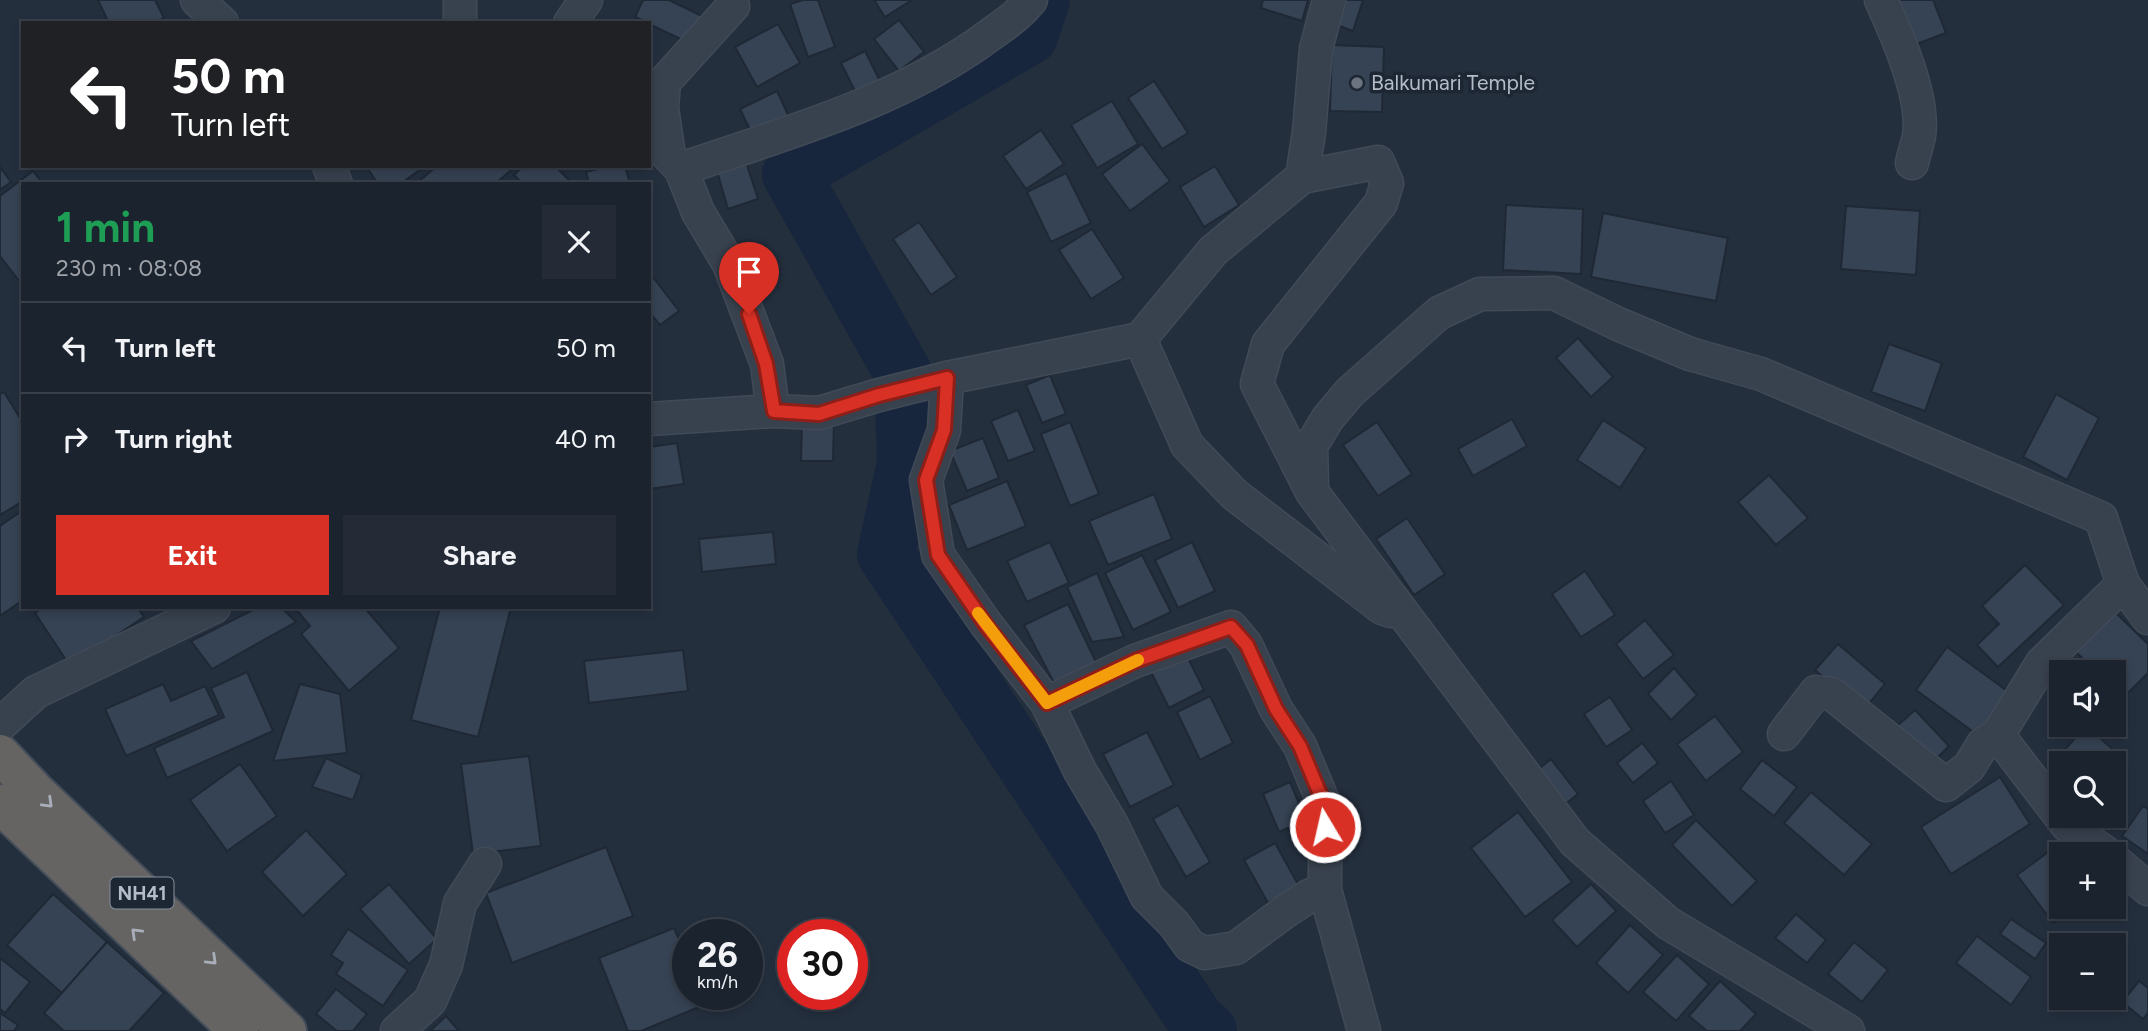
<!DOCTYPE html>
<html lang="en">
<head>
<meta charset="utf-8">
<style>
	body { margin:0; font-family:Figtree,sans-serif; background:#242b36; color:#f1f3f6; height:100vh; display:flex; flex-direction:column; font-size:26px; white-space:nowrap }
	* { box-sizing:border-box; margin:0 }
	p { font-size:23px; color:#a0a4aa }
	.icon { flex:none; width:38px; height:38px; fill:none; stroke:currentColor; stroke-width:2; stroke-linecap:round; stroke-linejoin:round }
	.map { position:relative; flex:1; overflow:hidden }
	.sheet { position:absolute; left:21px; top:182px; width:630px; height:427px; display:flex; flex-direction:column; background:#1b232e; border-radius:0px; box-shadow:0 4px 10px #0003,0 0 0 2px #39404a }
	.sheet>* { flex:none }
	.hud { position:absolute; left:21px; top:21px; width:630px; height:147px; border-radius:0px; box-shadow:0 4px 10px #0003,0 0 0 2px #39404a; background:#202124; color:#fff; overflow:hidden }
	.tools { position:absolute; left:2049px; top:660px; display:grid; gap:14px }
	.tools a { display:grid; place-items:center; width:77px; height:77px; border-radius:0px; background:#1b232e; box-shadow:0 4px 10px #0003,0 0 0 2px #39404a; font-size:35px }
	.speed { position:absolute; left:672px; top:919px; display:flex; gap:14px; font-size:35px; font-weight:700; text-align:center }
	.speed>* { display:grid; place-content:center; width:91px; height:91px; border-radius:50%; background:#1b232e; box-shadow:0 4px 10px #0003,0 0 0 2px #39404a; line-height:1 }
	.speed small { font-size:18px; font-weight:400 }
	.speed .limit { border:10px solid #d22; background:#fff; color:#111 }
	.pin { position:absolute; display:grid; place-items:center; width:60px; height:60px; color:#fff; margin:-72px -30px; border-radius:50% 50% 50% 0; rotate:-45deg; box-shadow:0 0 7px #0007 }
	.pin .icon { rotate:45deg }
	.me { position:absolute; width:77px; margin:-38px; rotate:351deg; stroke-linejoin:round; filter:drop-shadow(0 0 5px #0008) }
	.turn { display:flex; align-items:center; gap:24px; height:147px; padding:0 35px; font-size:32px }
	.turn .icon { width:91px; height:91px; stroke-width:2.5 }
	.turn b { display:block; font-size:49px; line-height:60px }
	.round { display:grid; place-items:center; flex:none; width:74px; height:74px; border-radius:0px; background:#242b36 }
	.headline { display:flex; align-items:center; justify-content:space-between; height:119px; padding:0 35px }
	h1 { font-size:42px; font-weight:700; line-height:52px; color:#1e9e55 }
	.button { display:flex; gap:14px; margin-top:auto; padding:14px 35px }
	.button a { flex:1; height:80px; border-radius:0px; background:#d93025; color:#fff; font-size:28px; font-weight:700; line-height:80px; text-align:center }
	.button a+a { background:#242b36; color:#f1f3f6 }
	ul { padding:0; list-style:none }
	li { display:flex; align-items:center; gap:21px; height:91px; padding:0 35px; border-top:2px solid #39404a }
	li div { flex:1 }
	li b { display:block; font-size:26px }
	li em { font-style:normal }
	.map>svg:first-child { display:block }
</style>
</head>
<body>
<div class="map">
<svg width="2148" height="1031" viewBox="0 0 2148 1031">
	<rect width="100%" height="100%" fill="#242f3e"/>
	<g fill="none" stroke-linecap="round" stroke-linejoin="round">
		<path stroke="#17263c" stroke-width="58" d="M1041,0L1029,36L791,174L903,373L906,463L886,554L1197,1022L1208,1031"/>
	</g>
	<g fill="#364354" stroke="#1f2835" stroke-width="2">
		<path d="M98,0H155L164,18L154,23H109Z"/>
		<path d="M643,0H669L704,17L691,44L649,24V23L635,17Z"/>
		<path d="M803,0H818L835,47L808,57L790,4Z"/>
		<path d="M874,0H912L885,17Z"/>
		<path d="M1263,0H1308L1302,21L1261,8Z"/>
		<path d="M1333,0H1363L1353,31L1326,21Z"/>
		<path d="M1900,0H1933L1946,33L1911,46L1894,2Z"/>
		<path d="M899,20L924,52L899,71L874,39Z"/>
		<path d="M778,24L800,63L757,87L735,47Z"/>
		<path d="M1332,45L1384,47L1382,112L1330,111Z"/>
		<path d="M865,51L880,81L856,93L841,63Z"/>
		<path d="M1154,81L1188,133L1162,149L1128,98Z"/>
		<path d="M777,91L790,119L753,136L740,109Z"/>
		<path d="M1112,101L1138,144L1097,168L1071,125Z"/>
		<path d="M1041,130L1064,164L1026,189L1003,156Z"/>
		<path d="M1142,144L1170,181L1130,211L1102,174Z"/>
		<path d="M746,162L758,199L728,209L717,171Z"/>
		<path d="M366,166H419L421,169L400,184H378Z"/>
		<path d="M437,166H516L495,184H420L418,182Z"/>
		<path d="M523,166H555L570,181L567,184H523L514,175Z"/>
		<path d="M610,166H625L630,184H589L586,172Z"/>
		<path d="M1215,166L1239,205L1204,227L1180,187Z"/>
		<path d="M0,167L11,182L0,190Z"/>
		<path d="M33,171L43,184H23V286L0,256V196Z"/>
		<path d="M1066,173L1091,223L1051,242L1027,192Z"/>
		<path d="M1506,205L1583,209L1581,274L1503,270Z"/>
		<path d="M1846,206L1920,211L1916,275L1841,269Z"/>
		<path d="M1603,213L1728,238L1716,301L1591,277Z"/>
		<path d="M919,222L957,277L931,295L893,239Z"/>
		<path d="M1092,229L1124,278L1091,299L1059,250Z"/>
		<path d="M649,272L679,311L660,325L649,312Z"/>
		<path d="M1578,338L1613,377L1591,397L1556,358Z"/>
		<path d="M1889,344L1942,363L1925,411L1871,392Z"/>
		<path d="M1050,375L1066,414L1042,423L1026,385Z"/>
		<path d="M4,392L23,423V501L0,515V394Z"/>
		<path d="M2056,394L2099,418L2067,480L2023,457Z"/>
		<path d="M1018,410L1035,451L1008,461L991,421Z"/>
		<path d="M1512,419L1527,446L1473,476L1458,449Z"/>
		<path d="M1603,420L1646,448L1620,488L1577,460Z"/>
		<path d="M802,422H834L833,461H801Z"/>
		<path d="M1070,422L1099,494L1070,506L1041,434Z"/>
		<path d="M1377,422L1412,474L1378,496L1343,445Z"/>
		<path d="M983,438L999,478L967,491L950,451Z"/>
		<path d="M677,443L684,484L649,489V447Z"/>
		<path d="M1769,475L1808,518L1776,545L1738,502Z"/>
		<path d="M1007,481L1026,526L967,550L949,505Z"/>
		<path d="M1154,494L1172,539L1108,565L1089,521Z"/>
		<path d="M23,510V600L0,616V526Z"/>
		<path d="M1407,518L1445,574L1414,595L1376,539Z"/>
		<path d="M773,532L776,564L702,572L699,539Z"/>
		<path d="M1050,542L1069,583L1027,602L1007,561Z"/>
		<path d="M1192,542L1215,591L1178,608L1155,560Z"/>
		<path d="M1142,555L1171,612L1133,630L1105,573Z"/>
		<path d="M2025,565L2064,605L1998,667L1977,645L1999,624L1982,606Z"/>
		<path d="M1585,571L1615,615L1581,637L1552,594Z"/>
		<path d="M1097,573L1124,637L1092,642L1067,587Z"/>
		<path d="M1068,604L1097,664L1055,685L1024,625Z"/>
		<path d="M44,607H137L144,617L70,666L35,613Z"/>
		<path d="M259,607H281L296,622L212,669L191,641Z"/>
		<path d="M294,607H364L399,648L349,691L301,634L310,626Z"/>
		<path d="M440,607H511L478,737L411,720Z"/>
		<path d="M2115,612L2148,644V673L2123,698L2114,690V672H2096L2076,652Z"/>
		<path d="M1645,620L1674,655L1643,679L1616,644Z"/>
		<path d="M1838,644L1885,684L1863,711L1815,670Z"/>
		<path d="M1947,647L2010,693L1979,736L1916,690Z"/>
		<path d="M683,650L688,691L589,703L584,661Z"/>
		<path d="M1185,652L1204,690L1169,708L1150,670Z"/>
		<path d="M1674,668L1697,695L1671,720L1648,694Z"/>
		<path d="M247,672L273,731L167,778L154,748L224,717L211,688Z"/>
		<path d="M163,684L171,701L205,686L219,715L126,756L105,709Z"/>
		<path d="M300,684L340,694L347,753L273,761Z"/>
		<path d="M1210,696L1233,743L1200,760L1177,712Z"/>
		<path d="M1610,697L1632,730L1606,747L1584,714Z"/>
		<path d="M1915,710L1949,746L1931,764L1896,727Z"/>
		<path d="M1715,716L1743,752L1706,781L1677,744Z"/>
		<path d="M2086,726L2123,758L2114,767V763H2062V778L2049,767Z"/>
		<path d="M1147,732L1174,785L1130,807L1103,754Z"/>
		<path d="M1642,743L1658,763L1633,783L1617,763Z"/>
		<path d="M529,756L541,846L473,854L461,764Z"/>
		<path d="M326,758L362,775L353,800L312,787Z"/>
		<path d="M1551,759L1578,794L1558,810L1531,775Z"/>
		<path d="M1762,760L1797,787L1774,816L1740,789Z"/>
		<path d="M240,764L277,816L227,851L190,800Z"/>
		<path d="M2000,777L2030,824L1951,874L1921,827Z"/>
		<path d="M1671,781L1694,815L1665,833L1643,801Z"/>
		<path d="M1290,782L1306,820L1279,832L1263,794Z"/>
		<path d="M1811,792L1872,844L1844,875L1784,823Z"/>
		<path d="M1178,805L1210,862L1186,877L1153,819Z"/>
		<path d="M2143,806L2148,809V854L2122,836Z"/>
		<path d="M1518,812L1572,882L1525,917L1471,848Z"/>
		<path d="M1696,820L1757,881L1732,906L1672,845Z"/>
		<path d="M306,830L347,874L303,916L262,872Z"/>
		<path d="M2063,841L2073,854H2062V906H2075L2053,923L2017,875Z"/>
		<path d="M1275,843L1299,886L1268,903L1244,860Z"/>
		<path d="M606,847L633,916L512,963L486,893Z"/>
		<path d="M389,884L437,939L409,964L360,909Z"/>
		<path d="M1591,884L1616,911L1577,947L1552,920Z"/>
		<path d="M53,894L107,942L62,993L7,945Z"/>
		<path d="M1796,914L1826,940L1807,963L1775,938Z"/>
		<path d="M2011,919L2046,943L2035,959L2000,934Z"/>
		<path d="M1630,925L1663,955L1628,993L1596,963Z"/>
		<path d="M674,928L688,960V994H702L706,1004L641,1031H628L599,958Z"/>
		<path d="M348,929L408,970L383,1006L336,974L343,963L331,955Z"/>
		<path d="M1977,936L2031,977L2011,1005L1956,963Z"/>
		<path d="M107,942L164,993L129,1031H64L44,1013Z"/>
		<path d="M1854,942L1888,970L1862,1002L1828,974Z"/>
		<path d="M1677,955L1709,984L1676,1021L1643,992Z"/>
		<path d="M0,958L30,982L5,1013L0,1009Z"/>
		<path d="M1720,981L1756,1014L1740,1031H1707L1689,1016Z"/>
		<path d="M2139,981L2148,988V1013L2143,1019L2122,1002Z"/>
		<path d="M336,989L367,1014L353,1031H337L316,1014Z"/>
		<path d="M0,1013L18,1025L14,1031H0Z"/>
		<path d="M446,1016L459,1031H430Z"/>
	</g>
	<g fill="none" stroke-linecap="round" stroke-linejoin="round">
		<defs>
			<g id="minor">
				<path d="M197,0L222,23"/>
				<path d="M460,0V23"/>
				<path d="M1881,0C1897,35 1925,98 1919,136C1917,145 1914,154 1912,163"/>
				<path d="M570,23L586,0"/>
				<path d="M649,148L659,146L681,169L698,212L729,264L767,364L773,411"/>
				<path d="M669,156L662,108L664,82L733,6"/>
				<path d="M329,166L336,184"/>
				<path d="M681,169C786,133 900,102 990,35C1005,24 1019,15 1031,0"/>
				<path d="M1302,177L1309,132L1316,49L1329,0"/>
				<path d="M1140,339L1187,445L1234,494L1382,608L1391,611"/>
				<path d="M947,378L944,430L926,480L938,555L986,624L1047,703L1080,771L1112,825L1147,897L1174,924L1190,946L1205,953L1236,948L1286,911L1309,896L1325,890"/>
				<path d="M649,419L773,411L819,413L879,395L947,378L1140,339L1213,251L1302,177L1378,162L1387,183L1381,203L1268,344L1257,384L1312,492L1575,842L1668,923L1848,1031"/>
				<path d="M1312,485L1311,446L1328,418L1350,392L1439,313L1480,294L1554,293L1618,324L1690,354L1761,374L2101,518L2123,584L2148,618"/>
				<path d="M1047,703L1135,661L1231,627L1246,645L1276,709L1300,746L1325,806V890L1364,1031"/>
				<path d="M0,725L36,692L214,607"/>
				<path d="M1784,734L1816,692L1832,694L1946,785L1969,767L1983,744L1998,735L2067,825L2107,854"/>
				<path d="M1998,735L2042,663L2123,584"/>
				<path d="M2114,860L2148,889"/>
				<path d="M397,1031L430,1001L446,965L460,903L485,864"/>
			</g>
			<g id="trunk">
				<path d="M0,754L36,792L287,1031"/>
				<path d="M0,804L239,1031"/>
			</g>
		</defs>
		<use href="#minor" stroke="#414a57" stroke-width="35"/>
		<use href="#trunk" stroke="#434c59" stroke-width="42"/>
		<use href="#minor" stroke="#38414e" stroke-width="32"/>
		<use href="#trunk" stroke="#656462" stroke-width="38"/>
	</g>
	<defs><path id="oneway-chevron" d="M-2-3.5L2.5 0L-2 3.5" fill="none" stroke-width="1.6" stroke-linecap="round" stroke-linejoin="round" transform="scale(1.75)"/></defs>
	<g stroke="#a8afba">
		<use href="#oneway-chevron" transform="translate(48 803) rotate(44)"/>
		<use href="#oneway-chevron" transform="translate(136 933) rotate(-136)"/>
		<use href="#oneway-chevron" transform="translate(212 960) rotate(44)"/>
	</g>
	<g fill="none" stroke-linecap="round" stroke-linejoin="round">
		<defs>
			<path id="route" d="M749,314L766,364L774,411L819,414L879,395L947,378L944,430L926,480L938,555L986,625L1047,703L1135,661L1231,627L1247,645L1276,709L1300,746L1325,806V827"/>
		</defs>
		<use href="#route" stroke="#8d1f18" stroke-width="18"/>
		<use href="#route" stroke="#d93025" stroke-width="12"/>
		<path stroke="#f59e0b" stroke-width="12" d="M978,613L1047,703L1138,660"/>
	</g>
	<circle fill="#6b7280" stroke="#1d2633" stroke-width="2.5" cx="1357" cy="83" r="7"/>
	<g text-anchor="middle" stroke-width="7" stroke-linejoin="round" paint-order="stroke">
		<rect fill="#1d2633" stroke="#878f9c" stroke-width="2" x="110.5" y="877.5" width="63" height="31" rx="5"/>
		<g font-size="19" font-weight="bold" fill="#b4bcc9">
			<text x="142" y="900">NH41</text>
		</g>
		<g font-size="21" fill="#b4bcc9" stroke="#1d2633" text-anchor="start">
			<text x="1371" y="90">Balkumari Temple</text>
		</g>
	</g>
</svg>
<div class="tools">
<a><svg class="icon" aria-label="sound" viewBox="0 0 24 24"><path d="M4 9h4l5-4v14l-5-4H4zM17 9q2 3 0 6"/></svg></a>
<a><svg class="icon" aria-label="search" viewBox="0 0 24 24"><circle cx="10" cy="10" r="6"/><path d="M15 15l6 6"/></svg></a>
<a>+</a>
<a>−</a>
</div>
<div class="speed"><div>26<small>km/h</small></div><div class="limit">30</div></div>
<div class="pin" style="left:749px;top:314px;background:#d93025"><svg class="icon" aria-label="arrive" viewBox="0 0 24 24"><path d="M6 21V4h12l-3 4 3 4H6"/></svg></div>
<svg class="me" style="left:1325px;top:827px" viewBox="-20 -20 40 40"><circle r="17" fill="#d93025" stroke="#fff" stroke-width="3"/><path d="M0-11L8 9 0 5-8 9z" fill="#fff"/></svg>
<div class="hud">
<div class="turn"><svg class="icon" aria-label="left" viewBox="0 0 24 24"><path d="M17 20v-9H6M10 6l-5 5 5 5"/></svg><div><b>50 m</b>Turn left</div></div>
</div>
<section class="sheet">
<div class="headline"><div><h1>1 min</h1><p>230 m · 08:08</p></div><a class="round"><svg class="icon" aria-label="close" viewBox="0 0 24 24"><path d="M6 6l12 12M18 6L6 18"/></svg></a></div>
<ul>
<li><svg class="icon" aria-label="left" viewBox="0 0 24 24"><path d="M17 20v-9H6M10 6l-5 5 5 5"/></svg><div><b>Turn left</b></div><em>50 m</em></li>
<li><svg class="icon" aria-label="right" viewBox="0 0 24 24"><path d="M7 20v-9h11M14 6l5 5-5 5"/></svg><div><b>Turn right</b></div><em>40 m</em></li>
</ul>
<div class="button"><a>Exit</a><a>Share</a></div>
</section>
</div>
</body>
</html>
